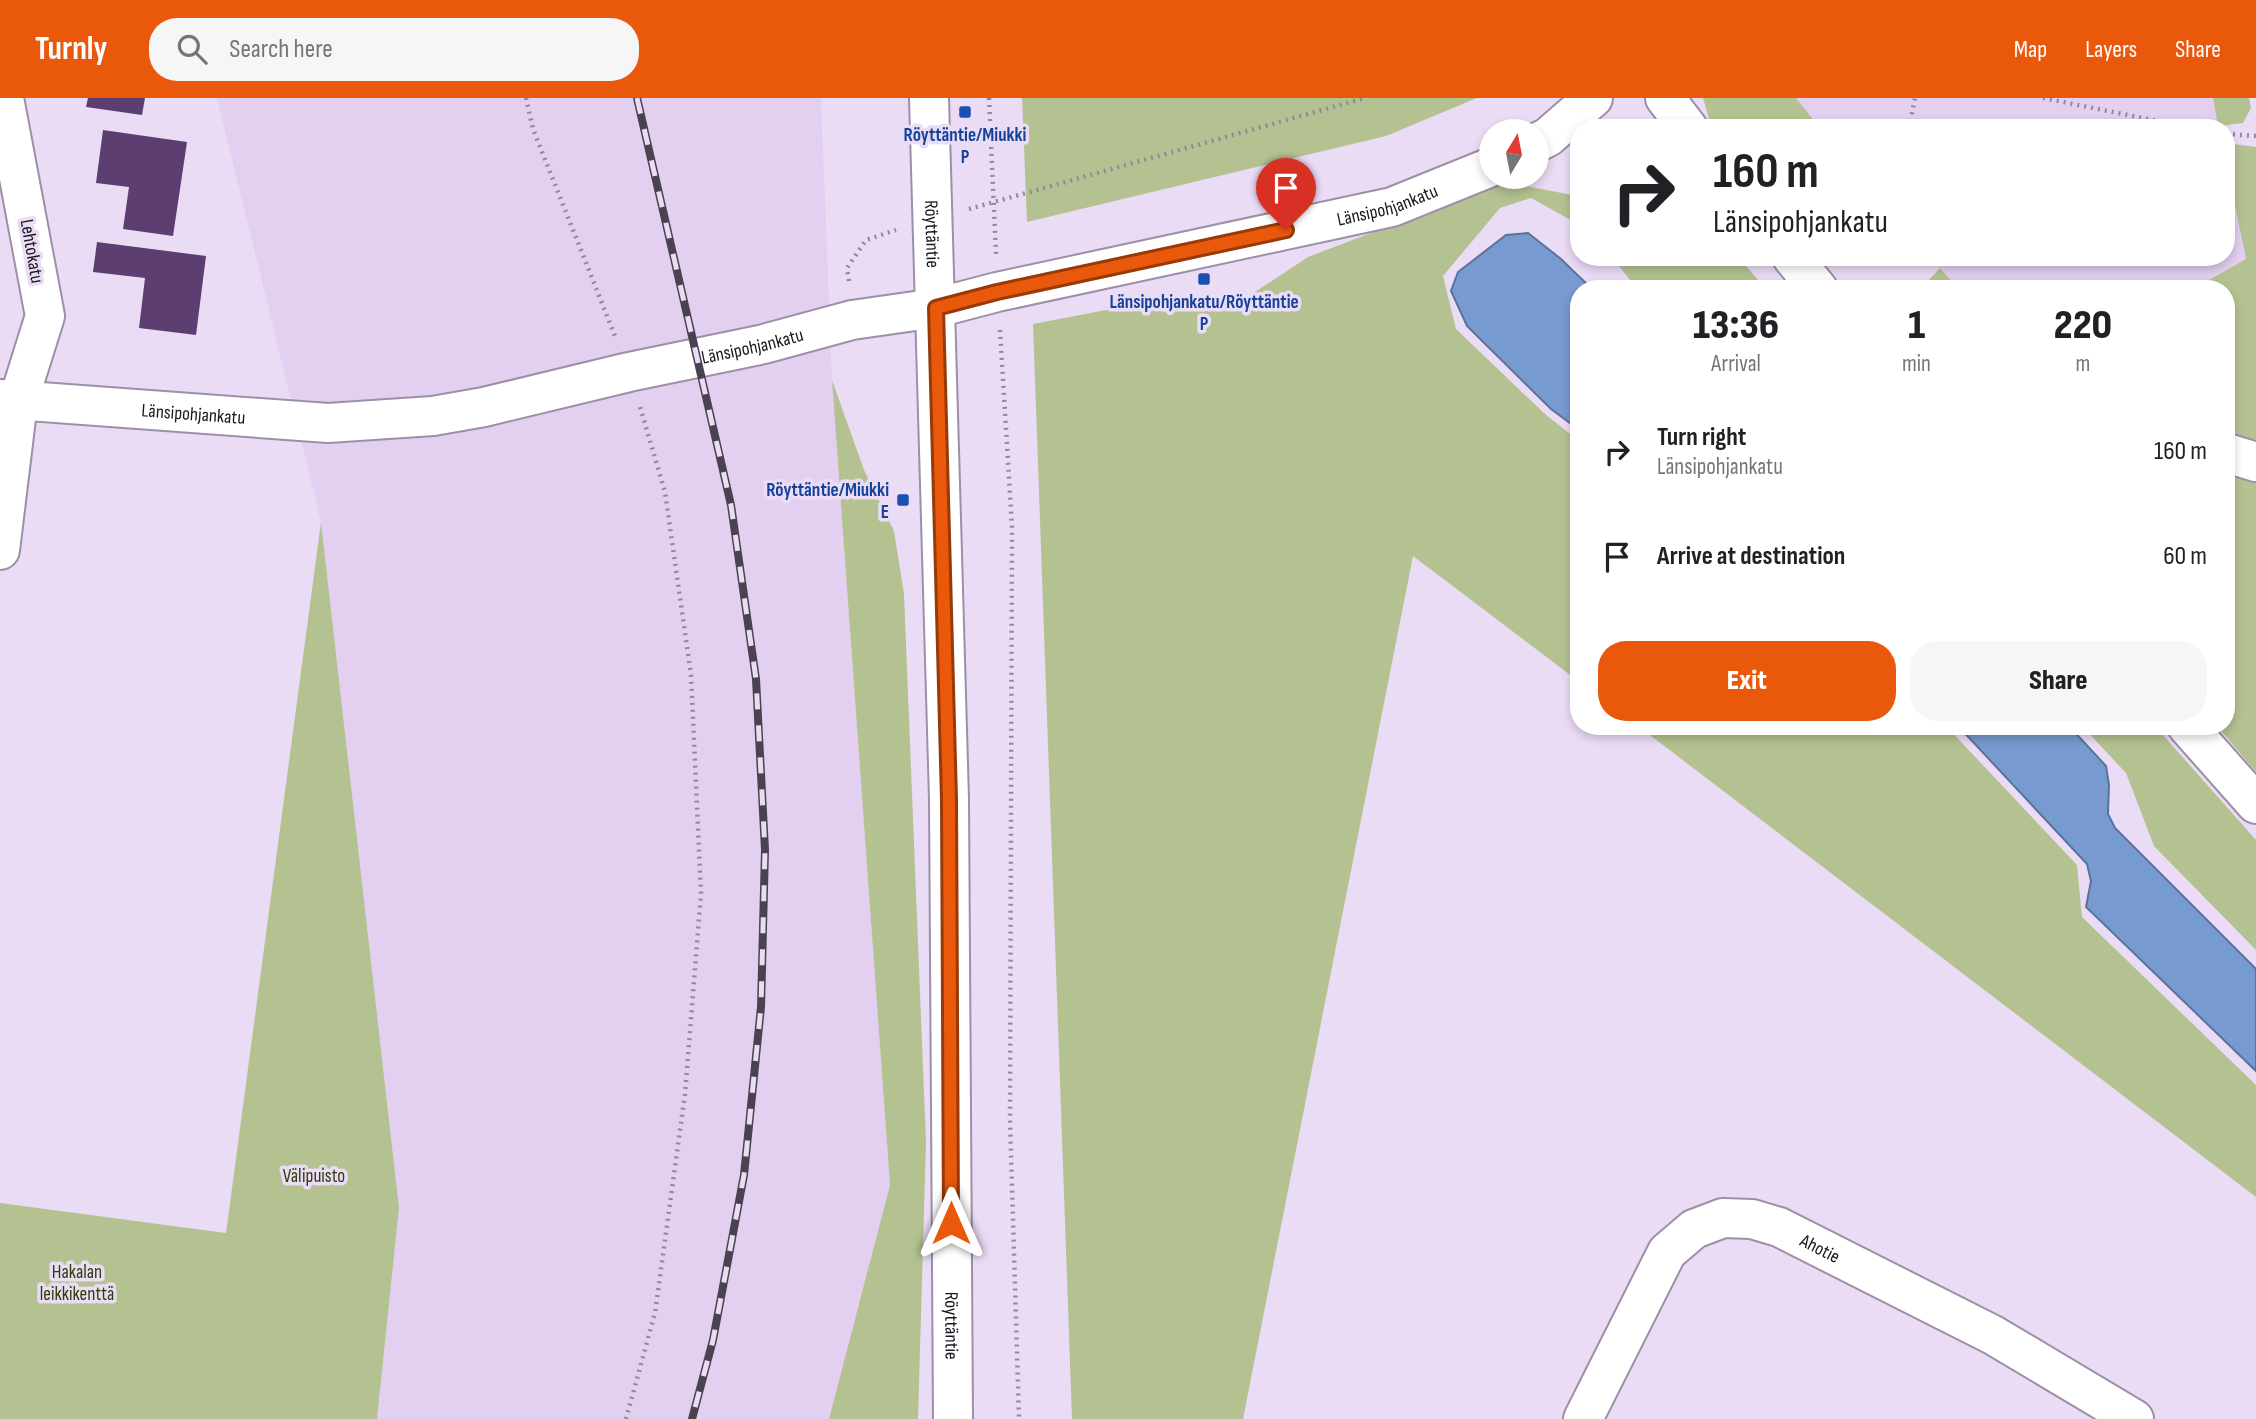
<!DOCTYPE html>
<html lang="en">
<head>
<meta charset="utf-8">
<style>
	body { margin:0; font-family:"Sofia Sans Condensed",sans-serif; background:#f6f6f6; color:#202124; height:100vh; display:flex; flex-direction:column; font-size:26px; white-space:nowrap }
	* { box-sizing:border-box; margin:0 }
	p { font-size:23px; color:#757577 }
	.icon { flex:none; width:38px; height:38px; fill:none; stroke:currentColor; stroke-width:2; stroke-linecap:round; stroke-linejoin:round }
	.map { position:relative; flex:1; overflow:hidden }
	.sheet { position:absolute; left:1570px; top:182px; width:665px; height:455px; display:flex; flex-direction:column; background:#fff; border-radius:28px; box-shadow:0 4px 10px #0003 }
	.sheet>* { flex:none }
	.banner { position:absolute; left:1570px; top:21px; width:665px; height:147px; border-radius:28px; box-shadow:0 4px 10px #0003; background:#fff; color:#202124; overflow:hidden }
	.needle { width:46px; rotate:10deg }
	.controls { position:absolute; left:1479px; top:21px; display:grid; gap:14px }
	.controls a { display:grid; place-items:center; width:70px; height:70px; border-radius:50%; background:#fff; box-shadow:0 4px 10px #0003; font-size:35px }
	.pin { position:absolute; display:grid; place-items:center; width:60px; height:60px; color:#fff; margin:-72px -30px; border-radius:50% 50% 50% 0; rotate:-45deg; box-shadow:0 0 7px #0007 }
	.pin .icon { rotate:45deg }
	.me { position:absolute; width:77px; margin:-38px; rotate:0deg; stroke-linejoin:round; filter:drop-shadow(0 0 5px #0008) }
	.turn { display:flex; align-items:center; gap:24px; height:147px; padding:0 28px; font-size:32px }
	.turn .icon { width:91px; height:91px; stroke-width:2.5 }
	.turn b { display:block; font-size:49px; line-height:60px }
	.eta { display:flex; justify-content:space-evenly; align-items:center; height:119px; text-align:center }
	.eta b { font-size:42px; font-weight:800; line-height:49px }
	.primary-button { display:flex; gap:14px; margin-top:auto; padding:14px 28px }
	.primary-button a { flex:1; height:80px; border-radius:28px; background:#ea580c; color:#fff; font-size:28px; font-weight:800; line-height:80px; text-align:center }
	.primary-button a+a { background:#f6f6f6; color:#202124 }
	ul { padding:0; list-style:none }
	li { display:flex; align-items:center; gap:21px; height:105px; padding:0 28px }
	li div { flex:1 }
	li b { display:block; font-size:26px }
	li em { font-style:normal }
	header { display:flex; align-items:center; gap:42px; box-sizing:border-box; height:98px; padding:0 35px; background:#ea580c; color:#fff }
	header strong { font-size:33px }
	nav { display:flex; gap:38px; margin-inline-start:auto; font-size:24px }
	.search { width:490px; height:63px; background:#f6f6f6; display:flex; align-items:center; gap:18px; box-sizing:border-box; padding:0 24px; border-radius:28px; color:#757577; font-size:26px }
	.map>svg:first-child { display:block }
</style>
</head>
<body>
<header>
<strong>Turnly</strong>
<div class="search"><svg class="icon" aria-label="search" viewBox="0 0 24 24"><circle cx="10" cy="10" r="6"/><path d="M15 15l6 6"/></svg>Search here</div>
<nav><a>Map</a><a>Layers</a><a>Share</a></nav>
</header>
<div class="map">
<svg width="2256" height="1321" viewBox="0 0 2256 1321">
	<rect width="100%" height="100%" fill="#ebdcf6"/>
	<g fill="#e3cff0">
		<path d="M217,0H821L832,282L890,1087L829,1321H377L399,1110L321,424Z"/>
		<path d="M1796,0H2213L2219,30H1820Z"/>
		<path d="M2226,63L2246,161L2193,191H1958L1931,159H2226Z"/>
	</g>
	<g fill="#b4c291">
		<path d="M1022,0H1477L1386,38L1027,124Z"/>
		<path d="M1703,0H1796L1820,30H1715L1710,24Z"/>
		<path d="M2213,0H2249L2251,10L2243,25L2218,28Z"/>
		<path d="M2226,45L2256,49V674L2217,628H2226V191H2193L2246,161L2226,63Z"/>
		<path d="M1504,84L1578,98V126L1531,100L1500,110L1443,178L1456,231L1546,317L1578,342V583L1413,458L1243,1321H1072L1033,226L1174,199L1246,200L1308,159Z"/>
		<path d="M1612,159H1738L1766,191H1637Z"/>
		<path d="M1940,170L1958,191H1921Z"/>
		<path d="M832,282L864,372L894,433L904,496L926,1044L918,1321H829L890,1087Z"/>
		<path d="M321,424L399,1110L377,1321H0V1105L226,1135Z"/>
		<path d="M1638,628H1946L2077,767L2082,819L2256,987V1099Z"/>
		<path d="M2082,628H2155L2256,742V852L2154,748L2126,675Z"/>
	</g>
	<g fill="#779ad1" stroke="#5b729c" stroke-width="2">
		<path d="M1528,135L1561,161L1592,191H1578V331L1551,311L1467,228L1451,193L1458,174L1506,137Z"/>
		<path d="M1958,628H2069L2106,668L2109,687L2108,716L2115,730L2256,871V973L2086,809L2091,783L2087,766Z"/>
	</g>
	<g fill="#5d3e71">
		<path d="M88,0H145L142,17L86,9Z"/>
		<path d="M103,32L187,44L173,138L123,131L129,89L96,85Z"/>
		<path d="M97,144L206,158L196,237L139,230L145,180L93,174Z"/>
	</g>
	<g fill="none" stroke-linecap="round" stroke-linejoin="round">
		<defs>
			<g id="minor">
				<path id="s1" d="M929,0L949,702L953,1321"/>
				<path d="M1665,0L1688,30"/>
				<path d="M1536,45L1548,39L1593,0"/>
				<path d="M1792,159L1818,191"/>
				<path id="s2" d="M0,301L328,325L433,318L484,309L629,274L764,246L852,222L936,210L997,194L1392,109L1491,69"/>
				<path d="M2226,357L2230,356L2256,364"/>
				<path d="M0,452L18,304L45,218L4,0"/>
				<path d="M2187,628L2256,706"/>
				<path id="s3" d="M1583,1321L1667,1154L1694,1131L1723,1120L1752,1121L1779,1129L1993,1237L2134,1321"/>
			</g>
		</defs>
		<use href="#minor" stroke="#9d8fa8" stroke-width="42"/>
		<g stroke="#93889b" stroke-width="4.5" stroke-dasharray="2 5" stroke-linecap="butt">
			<path d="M526,0L533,31L615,238"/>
			<path d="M989,0L996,156"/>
			<path d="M2043,0L2193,30"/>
			<path d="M1909,30L1915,0"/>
			<path d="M2226,36L2256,38"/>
			<path d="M969,111L1365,0"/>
			<path d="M849,183L847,170L866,142L896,132"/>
			<path d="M1000,232L1012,429L1010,1021L1019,1321"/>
			<path d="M626,1321L655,1215L685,996L701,795L691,577L665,394L640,309"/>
		</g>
		<use href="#minor" stroke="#fff" stroke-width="38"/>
		<defs>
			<path id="rail" d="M637,0L731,407L756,581L765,752L761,909L744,1077L713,1242L692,1321"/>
		</defs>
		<use href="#rail" stroke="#4a424f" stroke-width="8"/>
		<use href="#rail" stroke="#ebdcf6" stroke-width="5" stroke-dasharray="16" stroke-linecap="butt"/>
	</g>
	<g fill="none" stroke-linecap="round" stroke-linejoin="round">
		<defs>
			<path id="route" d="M951,1125L949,702L936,210L997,194L1286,132"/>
		</defs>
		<use href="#route" stroke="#983908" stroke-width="18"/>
		<use href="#route" stroke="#ea580c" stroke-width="12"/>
	</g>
	<g fill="#1a4fb4" stroke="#ebdcf6" stroke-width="2.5">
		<rect x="958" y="7" width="14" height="14" rx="3.5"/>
		<rect x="1197" y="174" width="14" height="14" rx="3.5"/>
		<rect x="896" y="395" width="14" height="14" rx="3.5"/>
	</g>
	<g text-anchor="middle" stroke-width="7" stroke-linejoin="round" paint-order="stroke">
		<g font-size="19" font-weight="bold" fill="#164399" stroke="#ebdcf6">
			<text x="965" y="43">Röyttäntie/Miukki<tspan x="965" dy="22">P</tspan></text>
			<text x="1204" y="210">Länsipohjankatu/Röyttäntie<tspan x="1204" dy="22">P</tspan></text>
			<text x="889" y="398" text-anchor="end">Röyttäntie/Miukki<tspan x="889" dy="22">E</tspan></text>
		</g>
		<g font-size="19" fill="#1b151f" stroke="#ebdcf6">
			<text dy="7" stroke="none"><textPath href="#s2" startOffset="1412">Länsipohjankatu</textPath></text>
			<text dy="7" stroke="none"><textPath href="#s1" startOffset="136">Röyttäntie</textPath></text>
			<text transform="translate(33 153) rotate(80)" y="7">Lehtokatu</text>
			<text dy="7" stroke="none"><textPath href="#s2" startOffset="761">Länsipohjankatu</textPath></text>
			<text dy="7" stroke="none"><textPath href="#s2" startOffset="194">Länsipohjankatu</textPath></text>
			<text dy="7" stroke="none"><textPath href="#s3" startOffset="357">Ahotie</textPath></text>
			<text dy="7" stroke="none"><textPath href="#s1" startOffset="1228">Röyttäntie</textPath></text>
		</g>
		<g font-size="19" fill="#313b08" stroke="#ebdcf6">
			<text x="314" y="1084">Välipuisto</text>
			<text x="77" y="1180">Hakalan<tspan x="77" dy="22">leikkikenttä</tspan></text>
		</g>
	</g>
</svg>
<div class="controls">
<a><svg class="needle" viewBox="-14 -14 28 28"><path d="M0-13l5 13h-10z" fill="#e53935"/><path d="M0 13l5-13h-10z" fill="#757577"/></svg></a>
</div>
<div class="pin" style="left:1286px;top:132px;background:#d93025"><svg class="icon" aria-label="arrive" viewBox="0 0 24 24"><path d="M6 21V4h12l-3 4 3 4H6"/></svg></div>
<svg class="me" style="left:951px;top:1125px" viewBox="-20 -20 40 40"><path d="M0-17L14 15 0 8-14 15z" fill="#ea580c" stroke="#fff" stroke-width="4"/></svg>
<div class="banner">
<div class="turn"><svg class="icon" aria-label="right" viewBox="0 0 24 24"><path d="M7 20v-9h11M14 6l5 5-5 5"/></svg><div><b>160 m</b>Länsipohjankatu</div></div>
</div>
<section class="sheet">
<div class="eta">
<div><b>13:36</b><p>Arrival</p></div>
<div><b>1</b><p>min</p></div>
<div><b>220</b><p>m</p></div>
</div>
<ul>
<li><svg class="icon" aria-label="right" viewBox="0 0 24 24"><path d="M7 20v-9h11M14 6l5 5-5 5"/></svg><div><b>Turn right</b><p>Länsipohjankatu</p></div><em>160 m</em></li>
<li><svg class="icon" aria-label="arrive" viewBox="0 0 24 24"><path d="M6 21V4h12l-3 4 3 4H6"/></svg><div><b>Arrive at destination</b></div><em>60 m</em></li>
</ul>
<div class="primary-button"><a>Exit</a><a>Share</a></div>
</section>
</div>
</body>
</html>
